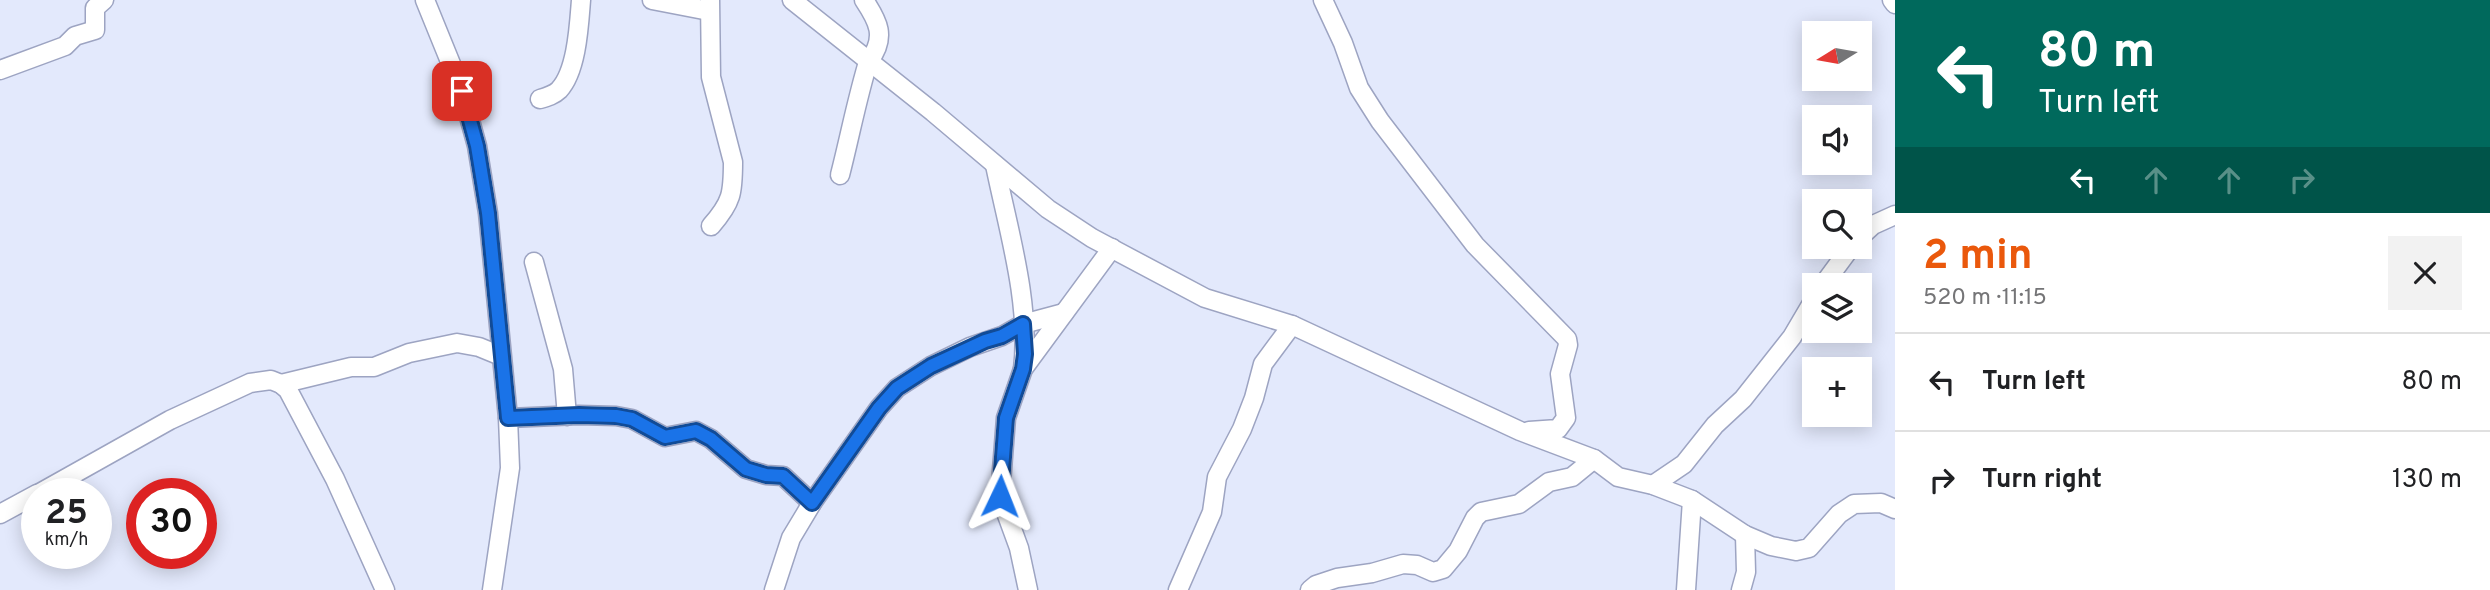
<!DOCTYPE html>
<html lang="en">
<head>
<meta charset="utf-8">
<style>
	body { margin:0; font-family:Overpass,sans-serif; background:#f2f2f2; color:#202124; height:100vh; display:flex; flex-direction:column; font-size:26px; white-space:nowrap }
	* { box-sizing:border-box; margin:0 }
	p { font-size:23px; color:#757577 }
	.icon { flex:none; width:38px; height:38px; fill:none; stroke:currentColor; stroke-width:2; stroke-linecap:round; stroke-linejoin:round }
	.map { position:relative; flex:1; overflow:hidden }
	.drawer { display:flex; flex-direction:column; background:#fff; width:595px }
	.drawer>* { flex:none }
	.hud { background:#00695c; color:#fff; overflow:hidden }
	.needle { width:46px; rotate:259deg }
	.buttons { position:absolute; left:1802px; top:21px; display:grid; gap:14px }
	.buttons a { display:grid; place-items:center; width:70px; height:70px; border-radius:0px; background:#fff; box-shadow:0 4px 18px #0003; font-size:35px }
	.speed { position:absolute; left:21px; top:478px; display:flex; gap:14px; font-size:35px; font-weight:700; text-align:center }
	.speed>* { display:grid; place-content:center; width:91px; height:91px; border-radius:50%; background:#fff; box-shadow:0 4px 18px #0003; line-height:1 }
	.speed small { font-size:18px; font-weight:400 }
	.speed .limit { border:10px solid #d22; background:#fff; color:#111 }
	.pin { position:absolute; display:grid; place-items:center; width:60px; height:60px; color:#fff; margin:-30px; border-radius:14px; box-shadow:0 4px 10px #0006 }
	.me { position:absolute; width:77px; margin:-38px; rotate:2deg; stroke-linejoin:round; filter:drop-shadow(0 0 5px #0008) }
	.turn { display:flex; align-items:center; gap:24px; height:147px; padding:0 28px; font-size:32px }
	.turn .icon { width:91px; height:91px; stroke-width:2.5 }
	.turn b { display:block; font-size:49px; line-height:60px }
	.lanes { display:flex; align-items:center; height:66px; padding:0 28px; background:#0003; justify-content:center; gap:35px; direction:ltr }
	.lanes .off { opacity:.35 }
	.round { display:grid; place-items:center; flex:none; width:74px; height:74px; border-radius:0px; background:#f2f2f2 }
	.summary { display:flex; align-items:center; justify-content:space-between; height:119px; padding:0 28px }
	h1 { font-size:42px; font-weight:700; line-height:52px; color:#ea580c }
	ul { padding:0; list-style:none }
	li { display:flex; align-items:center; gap:21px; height:98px; padding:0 28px; border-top:2px solid #e0e0e0 }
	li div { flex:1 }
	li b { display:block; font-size:26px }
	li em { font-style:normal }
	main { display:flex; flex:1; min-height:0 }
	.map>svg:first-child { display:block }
</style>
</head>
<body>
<main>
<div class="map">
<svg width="1895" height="590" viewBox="0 0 1895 590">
	<rect width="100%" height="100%" fill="#e3e9fc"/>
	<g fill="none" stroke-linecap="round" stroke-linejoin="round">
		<defs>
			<g id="minor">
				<path d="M425,0L462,91L477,146L488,213L508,418L510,468L492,590"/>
				<path d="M652,0L709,11"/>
				<path d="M710,0L711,77L733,162C733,193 732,202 711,226"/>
				<path d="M792,0L933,112L1048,209L1092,238L1205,298L1292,325L1520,431L1594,459L1618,477L1653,485L1692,500L1745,535L1771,546L1796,551L1809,548L1839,514L1854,504L1881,503L1895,509"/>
				<path d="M864,0C878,21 887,37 869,61"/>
				<path d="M1323,0L1343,43L1359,88L1380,121L1475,245L1567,339L1568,345L1560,374L1566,418L1558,429L1529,431"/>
				<path d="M1892,0L1895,4"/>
				<path d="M0,70L65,46L75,36L95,30V8L104,0"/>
				<path d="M540,99C547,97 554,95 559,90C577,71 579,25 581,0"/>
				<path d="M995,165C1008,229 1031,304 1023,369"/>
				<path d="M840,175C850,136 857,98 869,59"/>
				<path d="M1860,237L1873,225L1895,215"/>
				<path d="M534,262L563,369L567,416"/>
				<path d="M1823,285L1851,247"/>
				<path d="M281,384L351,367H374L409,353L457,343L479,347L501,356"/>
				<path d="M508,418L579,415L616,416L632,419L665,437L696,431L711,439L746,469L766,475L783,476L812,503"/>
				<path d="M1653,485L1684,464L1715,425L1743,399L1792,337L1815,298"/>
				<path d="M38,494L170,420L250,383L271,380L281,384L288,390L335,479L385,590"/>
				<path d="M0,514L37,494"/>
				<path d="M774,590L791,538L812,503L879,408L897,388L931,366L970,347L1002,336L1023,324L1064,313"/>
				<path d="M1028,590L1019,548L1000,496L1006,418L1023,369L1112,248"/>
				<path d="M1178,590L1212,512L1217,477L1242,429L1254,398L1263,364L1292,325"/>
				<path d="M1310,590L1316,585L1337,578L1372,573L1403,564L1417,565L1433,572L1443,569L1458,551L1475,518L1481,512L1519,504L1549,482L1572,477L1594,459"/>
				<path d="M1686,590L1692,500"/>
				<path d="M1741,590L1746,572L1745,535"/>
			</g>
		</defs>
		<use href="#minor" stroke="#9da4c2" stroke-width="21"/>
		<use href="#minor" stroke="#fff" stroke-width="18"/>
	</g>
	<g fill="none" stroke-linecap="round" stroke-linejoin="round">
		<defs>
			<path id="route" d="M462,91L477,146L488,213L508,418L579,415L616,416L632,419L665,437L696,431L711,439L746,469L766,475L783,476L812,503L879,408L897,388L931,366L985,341L1002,336L1023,324L1025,354L1023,369L1006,418L1000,496"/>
		</defs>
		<use href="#route" stroke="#114b97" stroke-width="18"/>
		<use href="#route" stroke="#1a73e8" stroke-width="12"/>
	</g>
</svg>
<div class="buttons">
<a><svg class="needle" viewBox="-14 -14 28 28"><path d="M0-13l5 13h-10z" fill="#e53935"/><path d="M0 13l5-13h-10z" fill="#757577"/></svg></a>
<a><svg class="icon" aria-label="sound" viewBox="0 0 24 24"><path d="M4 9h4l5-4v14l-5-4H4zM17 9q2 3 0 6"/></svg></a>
<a><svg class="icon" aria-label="search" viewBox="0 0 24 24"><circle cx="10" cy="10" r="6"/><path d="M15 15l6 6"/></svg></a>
<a><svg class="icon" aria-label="layers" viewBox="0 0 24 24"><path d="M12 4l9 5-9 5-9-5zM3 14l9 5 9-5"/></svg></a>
<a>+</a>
</div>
<div class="speed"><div>25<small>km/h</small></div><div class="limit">30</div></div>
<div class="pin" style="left:462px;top:91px;background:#d93025"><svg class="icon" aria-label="arrive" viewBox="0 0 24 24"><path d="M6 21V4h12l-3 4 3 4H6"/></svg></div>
<svg class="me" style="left:1000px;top:496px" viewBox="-20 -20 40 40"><path d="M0-17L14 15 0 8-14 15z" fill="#1a73e8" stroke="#fff" stroke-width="4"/></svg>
</div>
<section class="drawer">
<div class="hud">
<div class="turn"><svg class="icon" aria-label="left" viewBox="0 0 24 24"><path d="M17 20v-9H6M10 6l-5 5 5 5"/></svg><div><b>80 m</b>Turn left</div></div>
<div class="lanes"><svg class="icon" aria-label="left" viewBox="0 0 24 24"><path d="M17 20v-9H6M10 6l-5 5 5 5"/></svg><svg class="icon off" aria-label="ahead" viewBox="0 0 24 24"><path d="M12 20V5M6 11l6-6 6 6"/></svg><svg class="icon off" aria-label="ahead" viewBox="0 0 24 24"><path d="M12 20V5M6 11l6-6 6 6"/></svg><svg class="icon off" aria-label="right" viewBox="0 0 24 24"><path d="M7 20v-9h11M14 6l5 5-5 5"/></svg></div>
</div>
<div class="summary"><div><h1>2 min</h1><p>520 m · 11:15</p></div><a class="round"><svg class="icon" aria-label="close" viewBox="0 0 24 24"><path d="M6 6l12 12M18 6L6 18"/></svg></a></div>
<ul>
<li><svg class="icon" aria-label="left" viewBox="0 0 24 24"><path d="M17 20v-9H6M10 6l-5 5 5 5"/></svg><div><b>Turn left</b></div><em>80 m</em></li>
<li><svg class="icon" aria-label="right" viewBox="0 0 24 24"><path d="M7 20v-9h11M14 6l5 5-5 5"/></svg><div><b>Turn right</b></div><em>130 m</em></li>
</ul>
</section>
</main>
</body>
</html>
